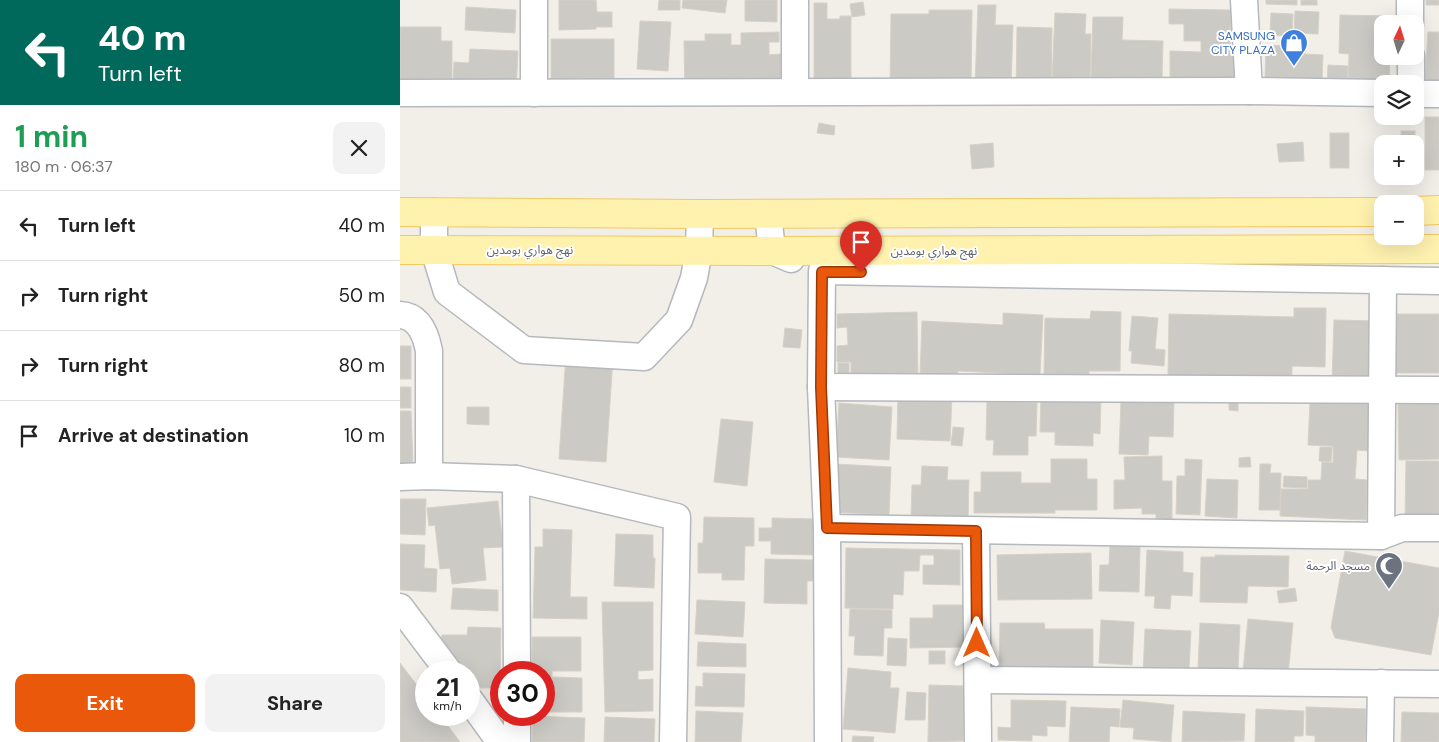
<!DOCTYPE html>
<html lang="en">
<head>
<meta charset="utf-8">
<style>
	body { margin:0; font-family:"DM Sans","Noto Sans Arabic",sans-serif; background:#f2f2f2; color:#222; height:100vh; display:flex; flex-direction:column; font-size:19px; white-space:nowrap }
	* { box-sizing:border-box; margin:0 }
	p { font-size:16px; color:#767676 }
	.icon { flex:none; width:28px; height:28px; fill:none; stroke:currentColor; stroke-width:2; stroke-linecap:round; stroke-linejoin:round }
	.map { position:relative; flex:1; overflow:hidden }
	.side { display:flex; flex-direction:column; background:#fff; width:400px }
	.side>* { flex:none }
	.guide { background:#00695c; color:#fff; overflow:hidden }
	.needle { width:32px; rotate:4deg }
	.fabs { position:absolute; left:974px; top:15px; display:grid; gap:10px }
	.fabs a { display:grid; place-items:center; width:50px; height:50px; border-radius:10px; background:#fff; box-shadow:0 5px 20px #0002; font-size:25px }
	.speed { position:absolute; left:15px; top:661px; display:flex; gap:10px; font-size:25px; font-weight:700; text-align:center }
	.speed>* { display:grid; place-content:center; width:65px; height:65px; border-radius:50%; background:#fff; box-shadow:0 5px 20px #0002; line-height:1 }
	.speed small { font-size:12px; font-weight:400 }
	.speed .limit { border:8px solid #d22; background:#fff; color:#111 }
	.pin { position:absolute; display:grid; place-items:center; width:42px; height:42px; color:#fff; margin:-51px -21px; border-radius:50% 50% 50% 0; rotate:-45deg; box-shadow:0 0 5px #0007 }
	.pin .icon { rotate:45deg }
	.me { position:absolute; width:55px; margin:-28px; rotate:0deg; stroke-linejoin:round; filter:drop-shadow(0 0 4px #0008) }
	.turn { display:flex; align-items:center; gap:18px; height:105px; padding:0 15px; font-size:22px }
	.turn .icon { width:65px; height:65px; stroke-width:2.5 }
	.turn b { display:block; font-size:35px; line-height:42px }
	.round { display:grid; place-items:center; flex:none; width:52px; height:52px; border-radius:10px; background:#f2f2f2 }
	.headline { display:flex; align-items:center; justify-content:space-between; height:85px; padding:0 15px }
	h1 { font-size:30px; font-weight:700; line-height:38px; color:#1e9e55 }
	.cta { display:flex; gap:10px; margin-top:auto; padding:10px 15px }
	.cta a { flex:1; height:58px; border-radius:10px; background:#ea580c; color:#fff; font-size:20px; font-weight:700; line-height:58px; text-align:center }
	.cta a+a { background:#f2f2f2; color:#222 }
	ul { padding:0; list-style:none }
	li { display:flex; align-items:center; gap:15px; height:70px; padding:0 15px; border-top:1px solid #e0e0e0 }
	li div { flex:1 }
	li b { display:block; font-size:19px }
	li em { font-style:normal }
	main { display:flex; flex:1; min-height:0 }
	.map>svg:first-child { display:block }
</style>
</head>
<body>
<main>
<section class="side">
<div class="guide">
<div class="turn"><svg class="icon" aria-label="left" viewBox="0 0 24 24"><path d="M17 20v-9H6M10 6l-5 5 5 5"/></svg><div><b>40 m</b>Turn left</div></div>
</div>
<div class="headline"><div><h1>1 min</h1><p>180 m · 06:37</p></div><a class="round"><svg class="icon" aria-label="close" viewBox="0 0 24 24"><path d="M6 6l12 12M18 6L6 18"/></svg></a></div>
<ul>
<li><svg class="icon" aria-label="left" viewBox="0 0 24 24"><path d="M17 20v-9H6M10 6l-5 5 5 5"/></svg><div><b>Turn left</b></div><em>40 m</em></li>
<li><svg class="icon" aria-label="right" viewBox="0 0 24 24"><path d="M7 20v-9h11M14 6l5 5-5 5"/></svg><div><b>Turn right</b></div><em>50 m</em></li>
<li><svg class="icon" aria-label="right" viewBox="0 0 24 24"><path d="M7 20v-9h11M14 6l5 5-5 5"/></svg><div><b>Turn right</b></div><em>80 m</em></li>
<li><svg class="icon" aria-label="arrive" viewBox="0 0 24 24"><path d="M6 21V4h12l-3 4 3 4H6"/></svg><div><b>Arrive at destination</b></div><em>10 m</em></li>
</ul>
<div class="cta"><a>Exit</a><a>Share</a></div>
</section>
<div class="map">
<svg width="1039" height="742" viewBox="0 0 1039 742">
	<rect width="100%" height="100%" fill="#f1efe8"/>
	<g fill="#cccac5" stroke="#d6d1c6">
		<path d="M159,0H196L197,12H212V27H196V29L159,30Z"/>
		<path d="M259,0H280V10H258Z"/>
		<path d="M283,0H327L325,13L282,8Z"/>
		<path d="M345,0H377V22L345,21Z"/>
		<path d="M866,0H897V5L866,4Z"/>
		<rect x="901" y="0" width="16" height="5"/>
		<rect x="1026" y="0" width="13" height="5"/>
		<path d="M463,2L465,15L452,17L450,4Z"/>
		<path d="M414,3H427V19H440V16H451V84H414Z"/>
		<path d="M578,5H596L595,25H613L611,87L575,86Z"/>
		<path d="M66,7L116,10L115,33L65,30Z"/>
		<path d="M769,9L831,10L830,46H835L834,87L770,86V51L801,52V41H784V24H769Z"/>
		<path d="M529,10H572L571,91H490L491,14H529Z"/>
		<path d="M895,11L919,12L918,34L894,33Z"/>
		<path d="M655,13L686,14L685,34H691L690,83L652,81Z"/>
		<path d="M871,13L893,14L892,36L870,35Z"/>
		<path d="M940,15L991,16V24H982V56H990L989,84L948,93L949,54L939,53Z"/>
		<path d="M693,17H723L722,40L763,41L762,78L691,77Z"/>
		<path d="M240,21L271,22L268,71L237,69Z"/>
		<path d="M0,27H41V41H52V91H0Z"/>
		<path d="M617,27L652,28L651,93H616Z"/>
		<path d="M379,32V42H369V55L381,54V98L285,99L284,41H305V34H331V45H341V33Z"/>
		<path d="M1028,32H1039V83L1025,82Z"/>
		<rect x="151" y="39" width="63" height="40"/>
		<path d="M866,45L904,47V54L923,55L922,82L865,80Z"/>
		<path d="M70,49L118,51L116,91L53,88L54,62L69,63Z"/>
		<path d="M928,65L948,66L947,88H927Z"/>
		<rect x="1025" y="117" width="14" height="53"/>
		<path d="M419,123L435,126L434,135L417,133Z"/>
		<rect x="1001" y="131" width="14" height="13"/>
		<rect x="930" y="133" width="19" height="35"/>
		<path d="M903,142L904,161L879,162L877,144Z"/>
		<path d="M593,143L594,167L572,169L570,145Z"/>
		<path d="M894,308H926L925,367L892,366V378L768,376L769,314L894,317Z"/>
		<path d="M691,311L721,312L720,371H689V375L644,374L645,318L690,319Z"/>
		<path d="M517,312L518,379L451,380V362H437V346L448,345L447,327L437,328V314Z"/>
		<path d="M603,313L643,315L640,375L558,371L557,378L520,376L522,321L603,325Z"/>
		<path d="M987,314H1039V373H986Z"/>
		<path d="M732,316L758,318L755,349L765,350L764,366L731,363L732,351H729Z"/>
		<path d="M934,320L978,321L976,384L932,383Z"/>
		<path d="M385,328L402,330L400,348L383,347Z"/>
		<rect x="0" y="346" width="11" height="33"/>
		<path d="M166,355L213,358L206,462L159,459Z"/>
		<rect x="438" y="363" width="11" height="17"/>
		<rect x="0" y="387" width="11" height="21"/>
		<path d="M498,394L552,396L550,441L497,439Z"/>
		<path d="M641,396L701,398L700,434L693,433V446L655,445V432H640Z"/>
		<path d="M829,397H838V411L829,410Z"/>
		<path d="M762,399H774L773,437L749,436L748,455L719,454L721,401L762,402Z"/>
		<path d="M587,402L637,403L636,436H628V455H593L594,440H586Z"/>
		<path d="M910,402L971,404L969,451L957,450L955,479L967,480L966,520L880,516L881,489H908V480H921L922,462L933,463V446L908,445Z"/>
		<path d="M439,403L492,407L489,460L436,457Z"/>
		<path d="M998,404H1039V459L999,460Z"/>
		<path d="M67,407H89V425L67,424Z"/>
		<path d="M0,411H11L13,465H0Z"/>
		<path d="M321,419L353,422L347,486L314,482Z"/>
		<path d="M553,427L564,428L562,446L551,445Z"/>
		<path d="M920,447H932L931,462L919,461Z"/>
		<path d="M762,456V481H772V522H756V514H742V508L714,509V480H725L724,457Z"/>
		<path d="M850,457L851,467H839V458Z"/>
		<path d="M651,459H687V479H697V510H655V513H574V492H581V472H621V483H651Z"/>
		<path d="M785,459L802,460L800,515L776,514L777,476H785Z"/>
		<path d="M1006,461H1039V518H1005Z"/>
		<path d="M434,464L491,467L489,515L432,512Z"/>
		<path d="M860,464H871L870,473H881L880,510H859Z"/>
		<path d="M522,466L548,467L547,480H569L568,519L511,517L512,485H521Z"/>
		<path d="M884,476L907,477V488L883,487Z"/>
		<path d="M807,479L838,480L837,518L805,516Z"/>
		<path d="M0,499H26L25,535L0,534Z"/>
		<path d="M98,501L103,547L83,548L86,580L52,584L50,568L40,569L35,525L29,526L27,508Z"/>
		<path d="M304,517L354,518V546H345L344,580H322V573H298V543H303Z"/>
		<path d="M372,518L414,519L413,555L371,554V541H359V528H372Z"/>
		<path d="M143,529L172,530L170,597H187V619L133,618L135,547H143Z"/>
		<path d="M216,534L253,535V558H255L254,588L214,586Z"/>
		<path d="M0,544L25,545L24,568L37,569L36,592L0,590Z"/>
		<path d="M710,546L740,547L739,592L699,591L700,565H709Z"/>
		<path d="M446,548L560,550V585L523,584V565H534V555H520L519,571H504L503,595L493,594V609L445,608Z"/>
		<path d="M747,550L783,552V572L793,573L792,596L771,595L770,609L754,608L755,596H745Z"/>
		<path d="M945,551L1039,568V612L1031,655L935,638L931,627Z"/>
		<path d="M691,553L692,599L598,600L597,555Z"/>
		<path d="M815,555L889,556L888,587L848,586L847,603L800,602L801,557H815Z"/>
		<path d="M365,559L414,560V581H407V604L364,603Z"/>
		<path d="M53,588L98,590V611L51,609Z"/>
		<path d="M895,588L897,601L879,603L877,591Z"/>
		<path d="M297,600L345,602L343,637L295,634Z"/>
		<path d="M202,602H253V670L238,671V680L253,679V711L205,712Z"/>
		<path d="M533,605H566L567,647L510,648V618H533Z"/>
		<path d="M450,609L492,610V628H484L483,656L454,655L455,636H449Z"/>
		<path d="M848,619L893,623L888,675L843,671Z"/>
		<path d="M701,620L734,622L732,665L699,663Z"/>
		<path d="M600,623H644L645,629H693V670H599Z"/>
		<path d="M800,623L840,625L838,670L798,668Z"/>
		<path d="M68,627L101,628L100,688H69V672H53L41,643L42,635H67Z"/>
		<path d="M745,629L791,631L789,668L770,667V677L743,676Z"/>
		<path d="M132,637H181V671H152V677L182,678V712H144V672H132Z"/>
		<path d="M488,638L507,639L506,666L487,665Z"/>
		<path d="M298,642L346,644V667L297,666Z"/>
		<rect x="529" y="651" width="16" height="13"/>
		<path d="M0,663L26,697V715H40L60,742H0Z"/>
		<path d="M448,668L491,672L490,688H499L495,733L443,729Z"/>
		<path d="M303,673L345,674L344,707L295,706L296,686L303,687Z"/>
		<path d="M529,685L565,686L563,741L528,742Z"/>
		<path d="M507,692L526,693L525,720H505Z"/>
		<path d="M611,700L666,701L665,727L647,726V736L632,735V741L598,740V727L611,728Z"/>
		<path d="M723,700L774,705L771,742L733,739L734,728L720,727Z"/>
		<path d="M671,707L720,709L719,727L710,726L709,742H669Z"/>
		<path d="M906,707L966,709L965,742H915V736L906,735Z"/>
		<path d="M856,709L904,711L903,736H894V742H855Z"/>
		<path d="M296,711L343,713L341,742H295Z"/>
		<path d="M783,711L845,714L844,741L782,742Z"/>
		<path d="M1002,712L1039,713V742H1001Z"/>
		<path d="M133,716L185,718L184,742H132Z"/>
		<path d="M205,717L255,719L254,742H204Z"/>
		<path d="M453,736L474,737L473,742H452Z"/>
	</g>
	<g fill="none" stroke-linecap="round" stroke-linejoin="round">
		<defs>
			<g id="minor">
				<path d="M134,0V93"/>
				<path d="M844,0L849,91"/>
				<path d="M1010,0V24"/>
				<path d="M1011,56V84"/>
				<path d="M395,91V0"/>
				<path d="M0,93L849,91L982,93"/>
				<path d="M1015,94H1039"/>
				<path d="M34,212V250L47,292L124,350L244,357L279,320L294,278L299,250L300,214"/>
				<path d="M368,214L372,251L391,259"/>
				<path d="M0,315C19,316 26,335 29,351V476"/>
				<path d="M421,387L1039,390"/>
				<path d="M0,477L29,476L116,479L277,517L273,742"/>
				<path d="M116,479L117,672"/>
				<path d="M427,528L981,536L1002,528H1039"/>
				<path d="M576,531L578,742"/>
				<path d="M981,536L983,280"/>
				<path d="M0,607L49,672"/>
				<path d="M578,680L1039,684"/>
				<path d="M69,699L100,742"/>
				<path d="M117,715V742"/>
				<path d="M428,742L427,528L421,387L422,271L1039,281"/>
				<path d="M980,742L981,683"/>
			</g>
			<g id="major">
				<path d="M1015,211L1039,210"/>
				<path d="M0,212L300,214L982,212"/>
				<path d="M0,250L372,251L1039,249"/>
			</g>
		</defs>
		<use href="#minor" stroke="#b5b8bc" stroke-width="29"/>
		<use href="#major" stroke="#f2c960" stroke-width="30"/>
		<use href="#minor" stroke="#fff" stroke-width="26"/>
		<use href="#major" stroke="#fff2af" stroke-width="28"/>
	</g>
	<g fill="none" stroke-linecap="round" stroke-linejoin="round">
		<defs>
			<path id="route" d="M461,272H422L421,387L427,528L576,531L577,643"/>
		</defs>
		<use href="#route" stroke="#983908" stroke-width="12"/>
		<use href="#route" stroke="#ea580c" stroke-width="9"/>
	</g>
	<defs>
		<symbol id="shop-pin" viewBox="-11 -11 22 30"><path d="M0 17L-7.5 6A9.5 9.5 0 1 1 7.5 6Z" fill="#3f7fe0" stroke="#fff"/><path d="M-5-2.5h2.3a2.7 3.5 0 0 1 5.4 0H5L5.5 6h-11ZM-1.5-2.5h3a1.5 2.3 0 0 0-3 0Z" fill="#fff"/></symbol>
		<symbol id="mosque-pin" viewBox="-11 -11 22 30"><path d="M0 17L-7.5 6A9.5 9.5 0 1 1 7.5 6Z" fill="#6b7280" stroke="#fff"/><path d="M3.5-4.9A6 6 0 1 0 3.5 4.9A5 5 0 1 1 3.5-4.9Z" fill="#fff"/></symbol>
	</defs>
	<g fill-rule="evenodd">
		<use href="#shop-pin" x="878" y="27" width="32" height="43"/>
		<use href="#mosque-pin" x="973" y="550" width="32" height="43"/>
	</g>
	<g text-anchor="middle" stroke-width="4" stroke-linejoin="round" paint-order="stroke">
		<g font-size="12" fill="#366cbe" stroke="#fff" text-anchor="end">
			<text x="875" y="40">SAMSUNG<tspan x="875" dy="14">CITY PLAZA</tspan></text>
		</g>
		<g font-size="12" fill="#5f6368" stroke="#fff">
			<text x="130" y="254">نهج هواري بومدين</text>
			<text x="534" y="255">نهج هواري بومدين</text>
		</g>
		<g font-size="12" fill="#5b616d" stroke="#fff" text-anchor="end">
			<text x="970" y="570">مسجد الرحمة</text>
		</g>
	</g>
</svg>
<div class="fabs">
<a><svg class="needle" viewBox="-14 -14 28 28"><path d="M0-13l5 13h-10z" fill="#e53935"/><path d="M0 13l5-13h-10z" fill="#767676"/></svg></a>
<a><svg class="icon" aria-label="layers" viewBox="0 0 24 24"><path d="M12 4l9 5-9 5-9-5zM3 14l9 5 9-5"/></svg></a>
<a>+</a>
<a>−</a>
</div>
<div class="speed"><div>21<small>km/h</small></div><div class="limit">30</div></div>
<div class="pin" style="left:461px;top:272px;background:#d93025"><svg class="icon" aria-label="arrive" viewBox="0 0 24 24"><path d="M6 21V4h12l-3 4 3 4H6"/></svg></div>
<svg class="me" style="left:577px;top:643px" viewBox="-20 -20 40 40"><path d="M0-17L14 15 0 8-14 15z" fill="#ea580c" stroke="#fff" stroke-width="4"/></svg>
</div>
</main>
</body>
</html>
